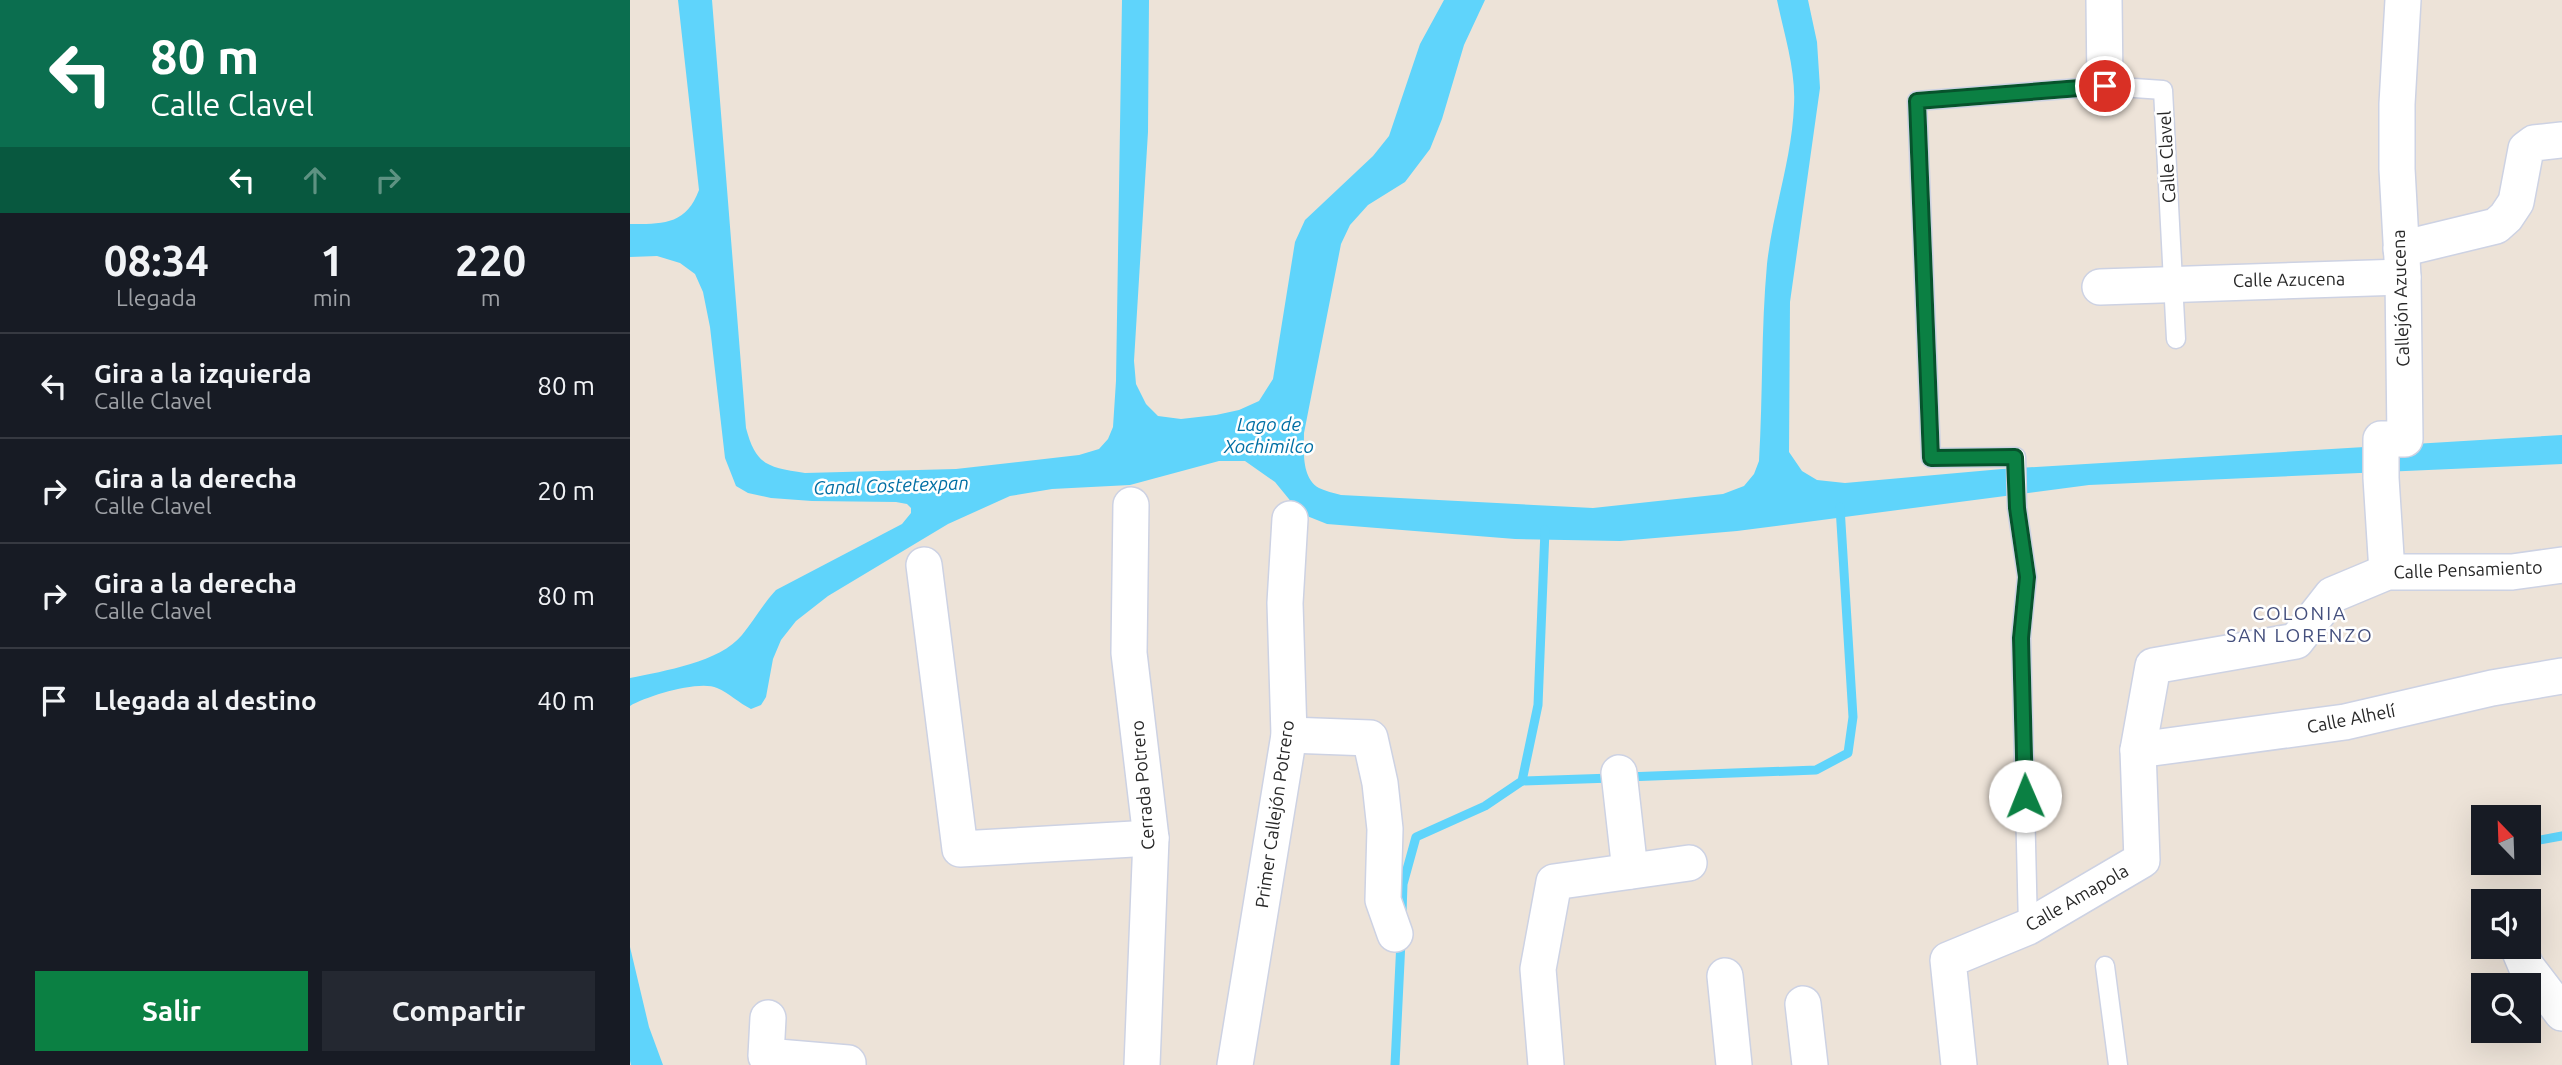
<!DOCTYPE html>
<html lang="es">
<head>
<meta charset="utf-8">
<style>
	body { margin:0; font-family:Ubuntu,sans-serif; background:#242831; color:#f1f3f6; height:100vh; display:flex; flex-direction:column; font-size:26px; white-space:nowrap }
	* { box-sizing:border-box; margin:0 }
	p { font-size:23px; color:#9ea1a6 }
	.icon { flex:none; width:38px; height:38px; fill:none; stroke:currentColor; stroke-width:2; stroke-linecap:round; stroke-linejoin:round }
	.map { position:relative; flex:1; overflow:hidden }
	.details { display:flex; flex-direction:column; background:#171b24; width:630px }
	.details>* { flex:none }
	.guide { background:#0b6e4f; color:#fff; overflow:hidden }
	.needle { width:46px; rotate:337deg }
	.tools { position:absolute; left:1841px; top:805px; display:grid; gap:14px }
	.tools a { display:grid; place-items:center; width:70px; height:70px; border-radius:0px; background:#171b24; box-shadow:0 7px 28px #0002; font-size:35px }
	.pin { position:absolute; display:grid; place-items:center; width:60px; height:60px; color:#fff; margin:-30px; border:4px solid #fff; border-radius:50%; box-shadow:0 2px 7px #0007 }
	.me { position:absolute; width:77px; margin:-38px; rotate:359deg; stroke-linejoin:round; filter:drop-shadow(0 0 5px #0008) }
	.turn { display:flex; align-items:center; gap:24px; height:147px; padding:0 35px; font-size:32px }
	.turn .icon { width:91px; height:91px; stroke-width:2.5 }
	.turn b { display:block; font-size:49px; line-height:60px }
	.lanes { display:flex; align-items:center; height:66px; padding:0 35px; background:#0003; justify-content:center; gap:35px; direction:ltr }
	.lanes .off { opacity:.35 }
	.eta { display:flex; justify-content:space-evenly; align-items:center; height:119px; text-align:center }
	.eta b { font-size:42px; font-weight:700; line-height:49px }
	.button { display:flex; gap:14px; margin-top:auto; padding:14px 35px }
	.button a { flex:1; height:80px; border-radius:0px; background:#0b8043; color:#fff; font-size:28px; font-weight:700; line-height:80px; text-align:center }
	.button a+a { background:#242831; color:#f1f3f6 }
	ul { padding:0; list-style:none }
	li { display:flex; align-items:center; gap:21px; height:105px; padding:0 35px; border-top:2px solid #363941 }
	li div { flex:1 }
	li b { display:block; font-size:26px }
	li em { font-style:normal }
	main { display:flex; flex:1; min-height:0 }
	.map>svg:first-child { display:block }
</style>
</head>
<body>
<main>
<section class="details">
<div class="guide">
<div class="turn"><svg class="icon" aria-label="left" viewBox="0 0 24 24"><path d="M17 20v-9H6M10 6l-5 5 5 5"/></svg><div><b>80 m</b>Calle Clavel</div></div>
<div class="lanes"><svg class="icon" aria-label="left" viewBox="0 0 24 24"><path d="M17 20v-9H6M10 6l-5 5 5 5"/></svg><svg class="icon off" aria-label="ahead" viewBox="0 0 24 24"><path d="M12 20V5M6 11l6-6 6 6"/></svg><svg class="icon off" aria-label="right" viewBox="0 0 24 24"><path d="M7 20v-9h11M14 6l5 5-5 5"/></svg></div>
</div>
<div class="eta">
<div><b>08:34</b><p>Llegada</p></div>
<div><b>1</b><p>min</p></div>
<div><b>220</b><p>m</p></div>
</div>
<ul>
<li><svg class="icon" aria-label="left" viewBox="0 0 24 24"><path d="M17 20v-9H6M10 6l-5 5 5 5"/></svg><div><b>Gira a la izquierda</b><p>Calle Clavel</p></div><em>80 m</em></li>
<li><svg class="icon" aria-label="right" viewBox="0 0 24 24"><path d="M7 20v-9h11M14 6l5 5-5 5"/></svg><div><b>Gira a la derecha</b><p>Calle Clavel</p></div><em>20 m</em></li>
<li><svg class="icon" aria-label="right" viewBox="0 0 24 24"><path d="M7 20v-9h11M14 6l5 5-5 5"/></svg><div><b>Gira a la derecha</b><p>Calle Clavel</p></div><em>80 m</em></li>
<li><svg class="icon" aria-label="arrive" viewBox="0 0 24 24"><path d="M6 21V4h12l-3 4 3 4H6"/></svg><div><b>Llegada al destino</b></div><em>40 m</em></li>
</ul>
<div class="button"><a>Salir</a><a>Compartir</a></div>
</section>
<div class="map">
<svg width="1932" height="1065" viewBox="0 0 1932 1065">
	<rect width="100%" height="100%" fill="#ede3d8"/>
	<g fill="#5fd4fb">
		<path d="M48,0H82L116,428C126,466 138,467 175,473L326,469L449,455L469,449L478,439L483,427L486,381L492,0H519L518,132L504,361L506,384L516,404L528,416L551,419L586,415L609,410L629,401L643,379L665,242L675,220L743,156L759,136L790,44L814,0H855L834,45L812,119L800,149L775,182L738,205L720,225L711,244L674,433C674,451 671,477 689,488C695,491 704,493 711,495L963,508L1093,494L1114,486L1124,474L1129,461C1133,395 1131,329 1137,264C1143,210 1162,159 1164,105C1166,70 1154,34 1147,0H1178L1187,42L1190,88L1160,302L1159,452L1172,471L1187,480L1215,483L1372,469L1932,435V464L1459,485L1107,531L990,541L885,539L697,524L677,516L663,504L645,482L615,461H589L500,485L422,489L380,496L318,524L198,596L166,621L151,640L143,659L136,697L131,705L121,709C109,703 99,693 87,688C69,680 17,696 0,706V678C34,671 90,662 112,635C124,620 133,604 146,590L272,524L281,513V508L277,504L266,502L182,501L141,498L118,493L106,486L95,458L80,327L73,292L65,274L50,263L27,256L0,257V224C33,224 56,225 69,190Z"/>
		<path d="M0,947L19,1027L33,1065H1L0,1061Z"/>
	</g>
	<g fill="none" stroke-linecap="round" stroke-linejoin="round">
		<g stroke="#5fd4fb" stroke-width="9">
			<path d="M996,777L1186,770L1218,753L1223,717L1210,507"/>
			<path d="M892,781L982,778"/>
			<path d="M1899,842L1932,836"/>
			<path d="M772,913L773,884L786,837L855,806L892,781L908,705L915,530"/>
			<path d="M765,1065L771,941"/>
		</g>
		<defs>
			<g id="lane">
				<path d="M1398,927L1391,637L1397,577L1387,508L1386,457L1301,458L1287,101L1475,86L1533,90L1546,339"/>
				<path d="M1475,966L1488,1065"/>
			</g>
			<g id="street">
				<path d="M1474,0L1475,86"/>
				<path d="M1771,249L1866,226L1876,217L1886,202L1896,149L1904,143L1932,140"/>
				<path d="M1470,287L1773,277"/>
				<path d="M501,505L499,653L521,838L512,1065"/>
				<path d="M294,565L330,849L521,838"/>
				<path d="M1757,572L1751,478V439H1775L1773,277L1767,169V104L1773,0"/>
				<path d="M659,735L740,738L750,783L755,829L753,900L765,934"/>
				<path d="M1508,750L1715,722L1862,688L1932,676"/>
				<path d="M989,773L1000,871"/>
				<path d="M1888,947L1896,966L1932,1013"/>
				<path d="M1095,976L1104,1065"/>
				<path d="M1173,1004L1180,1065"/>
				<path d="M138,1018L136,1056L218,1063V1065"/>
				<path d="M605,1065L659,735L655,603L660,519"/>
				<path d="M916,1065L908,969L924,882L1059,863"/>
				<path d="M1329,1065L1318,960L1398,927L1512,860L1508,750L1523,666L1666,641L1702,595L1757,572H1882L1932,565"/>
			</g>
		</defs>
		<use href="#lane" stroke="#cdd2e3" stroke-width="21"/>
		<use href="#street" stroke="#cdd2e3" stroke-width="38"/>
		<use href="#lane" stroke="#fff" stroke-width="18"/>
		<use href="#street" stroke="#fff" stroke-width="35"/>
	</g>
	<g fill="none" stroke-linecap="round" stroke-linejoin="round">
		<defs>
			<path id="route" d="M1395,796L1391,638L1397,577L1387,508L1385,457L1301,458L1287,101L1475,86"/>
		</defs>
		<use href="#route" stroke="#07532c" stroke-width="18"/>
		<use href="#route" stroke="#0b8043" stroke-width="12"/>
	</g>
	<g text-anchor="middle" stroke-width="5" stroke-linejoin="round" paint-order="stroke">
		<g font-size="18" fill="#282828" stroke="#fff">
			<text transform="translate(1537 157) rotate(-93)" y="6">Calle Clavel</text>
			<text transform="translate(1659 280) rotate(-1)" y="6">Calle Azucena</text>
			<text transform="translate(1771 298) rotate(-92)" y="6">Callejón Azucena</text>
			<text transform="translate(1838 570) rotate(-2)" y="6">Calle Pensamiento</text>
			<text transform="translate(1721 719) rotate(-11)" y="6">Calle Alhelí</text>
			<text transform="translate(513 785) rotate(-95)" y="6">Cerrada Potrero</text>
			<text transform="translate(645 814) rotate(-82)" y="6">Primer Callejón Potrero</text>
			<text transform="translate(1447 898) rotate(-30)" y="6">Calle Amapola</text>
		</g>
		<g font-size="19" font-style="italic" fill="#006fa4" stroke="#fff">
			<text x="639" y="431">Lago de<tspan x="639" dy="22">Xochimilco</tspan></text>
			<text transform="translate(261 485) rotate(-2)" y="7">Canal Costetexpan</text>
		</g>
		<g font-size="19" letter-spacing="2" fill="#444f7d" stroke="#fff">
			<text x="1670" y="620">COLONIA<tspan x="1670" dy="22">SAN LORENZO</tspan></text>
		</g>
	</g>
</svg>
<div class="tools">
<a><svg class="needle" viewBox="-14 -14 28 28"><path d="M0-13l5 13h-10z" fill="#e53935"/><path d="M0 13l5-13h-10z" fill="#9ea1a6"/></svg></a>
<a><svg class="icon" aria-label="sound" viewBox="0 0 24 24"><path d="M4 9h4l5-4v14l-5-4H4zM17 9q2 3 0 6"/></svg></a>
<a><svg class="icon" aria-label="search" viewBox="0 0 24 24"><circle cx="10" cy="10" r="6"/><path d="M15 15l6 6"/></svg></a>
</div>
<div class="pin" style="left:1475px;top:86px;background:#d93025"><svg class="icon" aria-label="arrive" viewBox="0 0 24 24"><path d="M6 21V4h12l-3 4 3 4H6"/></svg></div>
<svg class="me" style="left:1395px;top:796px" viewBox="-20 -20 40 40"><circle r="19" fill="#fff"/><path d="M0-13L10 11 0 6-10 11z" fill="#0b8043"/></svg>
</div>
</main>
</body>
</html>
